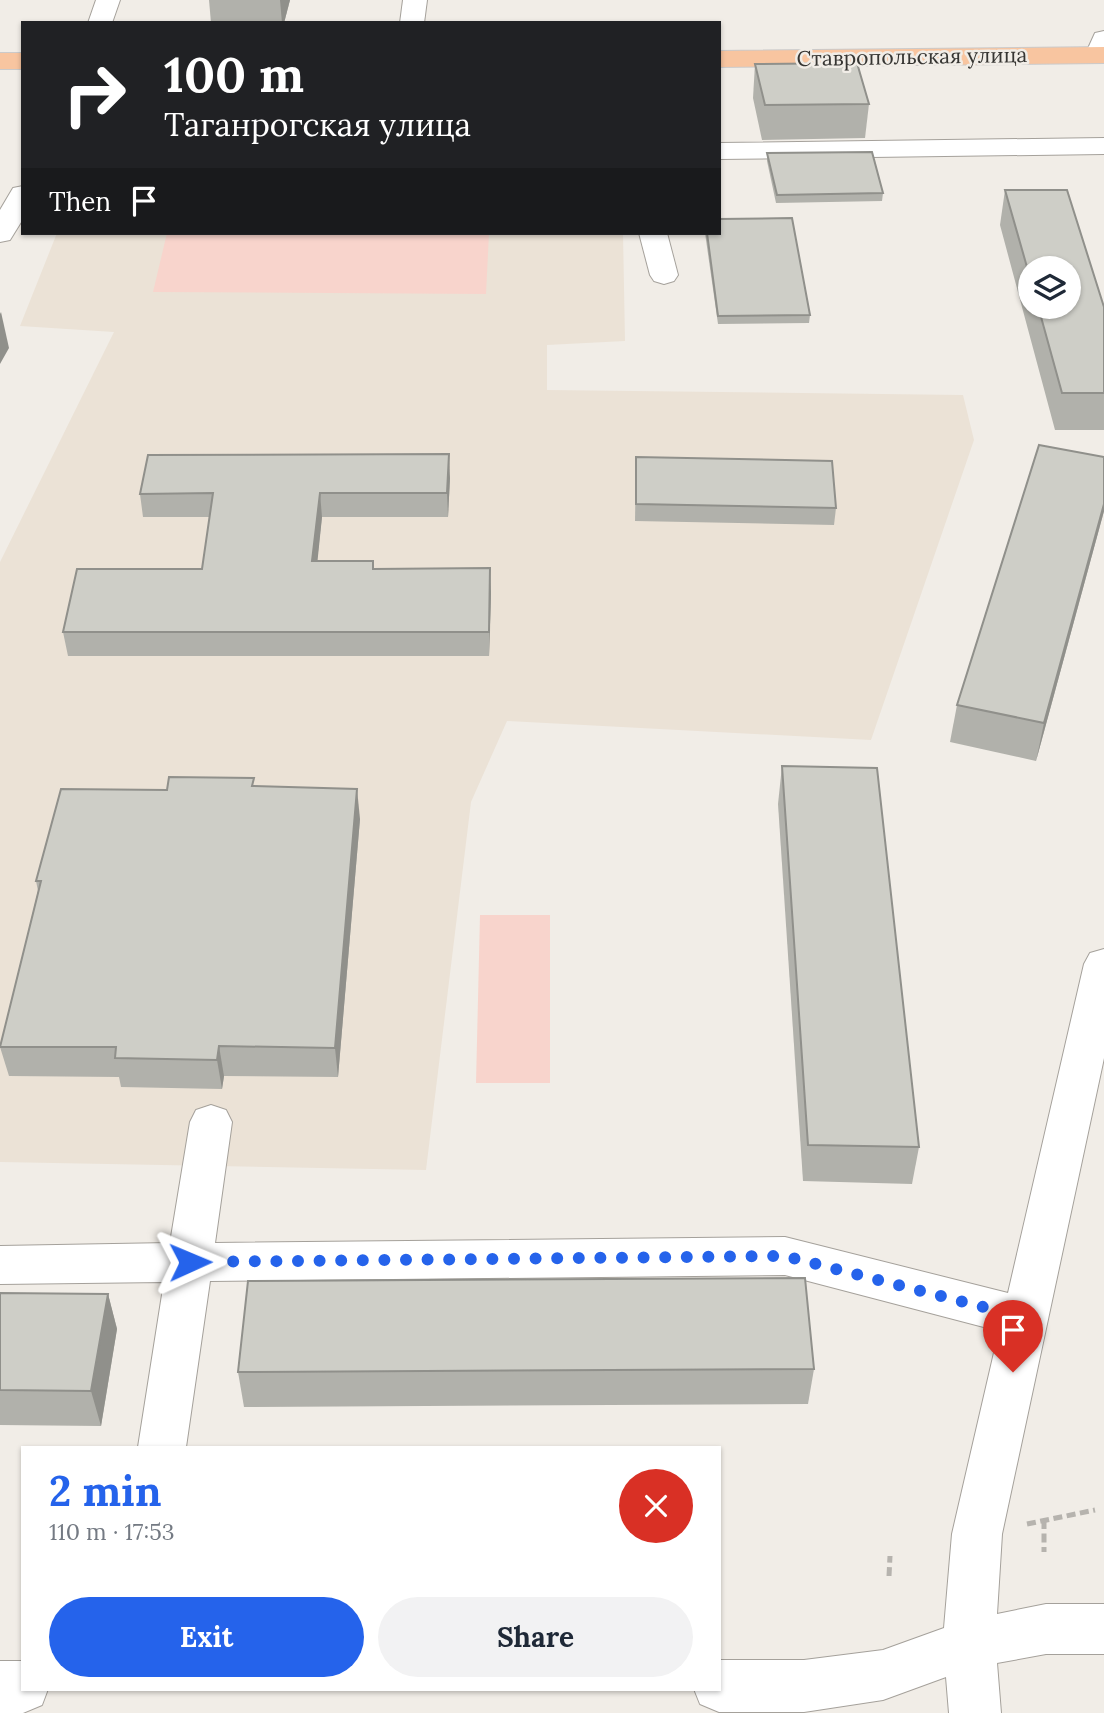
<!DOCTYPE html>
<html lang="en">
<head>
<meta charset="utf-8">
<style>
	body { margin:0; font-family:Lora,serif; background:#f2f2f3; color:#1f2937; height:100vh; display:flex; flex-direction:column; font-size:26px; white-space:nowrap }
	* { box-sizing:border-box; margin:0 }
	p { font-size:23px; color:#747a83 }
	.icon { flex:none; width:38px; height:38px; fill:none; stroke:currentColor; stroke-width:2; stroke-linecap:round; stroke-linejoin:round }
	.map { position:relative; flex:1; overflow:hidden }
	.panel { position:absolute; left:21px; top:1446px; width:700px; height:245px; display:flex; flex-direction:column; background:#fff; border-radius:0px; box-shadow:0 2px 5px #0004 }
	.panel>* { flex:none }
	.banner { position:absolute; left:21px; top:21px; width:700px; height:214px; border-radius:0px; box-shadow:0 2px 5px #0004; background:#202124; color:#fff; overflow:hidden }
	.tools { position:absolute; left:1018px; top:256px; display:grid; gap:14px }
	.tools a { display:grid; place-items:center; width:63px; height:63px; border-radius:50%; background:#fff; box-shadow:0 2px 5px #0004; font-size:35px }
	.pin { position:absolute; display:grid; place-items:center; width:60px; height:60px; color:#fff; margin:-72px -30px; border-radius:50% 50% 50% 0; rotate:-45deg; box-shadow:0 0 7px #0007 }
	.pin .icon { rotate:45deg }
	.me { position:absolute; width:77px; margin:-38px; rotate:89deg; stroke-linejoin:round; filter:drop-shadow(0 0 5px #0008) }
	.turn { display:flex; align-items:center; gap:24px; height:147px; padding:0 28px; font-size:32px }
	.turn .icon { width:91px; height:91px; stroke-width:2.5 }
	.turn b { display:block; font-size:49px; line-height:60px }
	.then { display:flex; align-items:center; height:66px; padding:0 28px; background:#0003; gap:14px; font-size:26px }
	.round { display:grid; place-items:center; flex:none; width:74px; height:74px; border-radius:37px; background:#f2f2f3 }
	.headline { display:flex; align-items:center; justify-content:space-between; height:119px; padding:0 28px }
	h1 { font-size:42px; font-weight:700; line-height:52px; color:#2563eb }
	.button { display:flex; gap:14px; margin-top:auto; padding:14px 28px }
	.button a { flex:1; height:80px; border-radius:42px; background:#2563eb; color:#fff; font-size:28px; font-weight:700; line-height:80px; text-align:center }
	.button a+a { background:#f2f2f3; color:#1f2937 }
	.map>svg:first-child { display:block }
</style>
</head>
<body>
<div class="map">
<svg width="1104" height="1713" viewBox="0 0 1104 1713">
	<rect width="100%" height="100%" fill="#f1ede7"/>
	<path fill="#ebe2d6" d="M57,233H623L625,341L547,345V390L963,395L974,440L871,740L507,721L471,802L426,1170L0,1162V562L114,332L20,326Z"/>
	<g fill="#f8d4cc">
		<path d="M167,233H489L486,294L153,292Z"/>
		<path d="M480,915H550V1083H476Z"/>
	</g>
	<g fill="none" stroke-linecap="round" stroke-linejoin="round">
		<defs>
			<g id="minor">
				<path d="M96,0H120L112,23H88Z"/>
				<path d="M403,0H427L424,23H400Z"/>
				<path d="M1104,31V61L1089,60L1085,55L1095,33Z"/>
				<path d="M1104,138V154L719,159V143Z"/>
				<path d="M23,186V219L10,240L0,242V210L13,188Z"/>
				<path d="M639,233H667L678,275L674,281L664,284L654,281L650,275Z"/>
				<path d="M1104,949V1058L1002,1534L997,1614L1046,1604H1104V1654H1046L997,1663L1001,1713H949L946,1677L883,1700L804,1712H719L700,1704L694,1689H719V1660H804L883,1650L944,1628L952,1534L999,1331L785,1275L210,1281L186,1447H138L164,1282L0,1284V1246L170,1243L190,1122L196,1110L211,1105L226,1110L232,1122L215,1243L785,1237L1008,1293L1084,964L1090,953Z"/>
				<path d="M0,1661H23V1689H48L42,1705L23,1713H0Z"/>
			</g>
			<g id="major">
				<path d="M1104,47V63L719,67V51Z"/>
				<rect x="0" y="53" width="23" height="16"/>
			</g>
		</defs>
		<use href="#minor" stroke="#a5a19b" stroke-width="2"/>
		<use href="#major" stroke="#cbcaca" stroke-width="2"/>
		<g stroke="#b6b3ae" stroke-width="5" stroke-dasharray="9 4.5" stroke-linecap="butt">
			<path d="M1044,1520V1552"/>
			<path d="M1027,1524L1095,1510"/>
			<path d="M889,1576L890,1556"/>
		</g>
		<use href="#minor" fill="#fff" fill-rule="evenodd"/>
		<use href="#major" fill="#f8c5a0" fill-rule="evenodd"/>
	</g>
	<g fill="#b1b1ab" fill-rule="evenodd">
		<path d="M209,0H290L284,23H211Z"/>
		<path d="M755,64L869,104L865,138L762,140L753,98Z"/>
		<path d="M767,153L883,193L882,201L776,203L767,161Z"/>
		<path d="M1005,190L1104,307V430H1055L1000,225ZM1031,268L1069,306H1031Z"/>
		<path d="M705,233H719L810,315L809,323L718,324Z"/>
		<path d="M636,457L836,508L834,525L635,521Z"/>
		<path d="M1104,457V511L1036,761L950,742L957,705Z"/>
		<path d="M450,478L448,517H322L317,561L374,569L491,592L489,656H68L63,632L202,569L210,517H143L140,494Z"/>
		<path d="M782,766L919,1147L912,1184L803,1181L778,804Z"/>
		<path d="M255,786L360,819L338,1077L224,1076L222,1089L121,1087L119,1077L9,1076L0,1047L38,891L36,881L167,790Z"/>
		<path d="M0,1293L108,1294L117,1329L101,1426L0,1425Z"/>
		<path d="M814,1369L808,1404L244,1407L238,1372Z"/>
	</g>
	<g fill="#90908b">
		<path d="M280,0H290L284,23H282Z"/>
		<path d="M1,312L9,348L0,364V314Z"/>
		<path d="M449,454L450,478L448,517L447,493Z"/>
		<path d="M320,493L322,517L315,585L312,561Z"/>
		<path d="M1104,504V511L1036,761L1044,723Z"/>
		<path d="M490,568L491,592L489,656V632Z"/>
		<path d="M357,789L360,819L338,1077L335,1048Z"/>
		<path d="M219,1046L224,1076L222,1089L217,1060Z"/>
		<path d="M108,1294L117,1329L101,1426L91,1391Z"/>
	</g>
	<g fill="#cecec7" stroke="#90908b" stroke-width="2">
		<path d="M857,63L869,104L765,105L755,64Z"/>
		<path d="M872,152L883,193L777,195L767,153Z"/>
		<path d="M1005,190H1067L1104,307V393H1062L1038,306H1069V268H1031V281Z"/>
		<path d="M792,218L810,315L718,316L707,233H719V219Z"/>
		<path d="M1039,445L1104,457V504L1044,723L957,705Z"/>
		<path d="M449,454L447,493H320L312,561H373V569L490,568L489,632H63L77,569H202L213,493L140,494L148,455Z"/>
		<path d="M636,457L832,461L836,508L636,504Z"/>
		<path d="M782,766L877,768L919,1147L808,1145Z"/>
		<path d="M169,777L254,778L252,786L357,789L335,1048L219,1046L217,1060L115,1058L116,1047H0L41,881H36L61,789L167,790Z"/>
		<path d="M805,1278L814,1369L238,1372L248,1281Z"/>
		<path d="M0,1293L108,1294L91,1391L0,1390Z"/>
	</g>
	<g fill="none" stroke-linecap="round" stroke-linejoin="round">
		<path stroke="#2563eb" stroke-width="12" stroke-dasharray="0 21.6" d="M190,1262L785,1256L1026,1318L1013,1372"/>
	</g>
	<g text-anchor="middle" stroke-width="5" stroke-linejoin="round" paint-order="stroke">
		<g font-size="21" fill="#363532" stroke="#f1ede7">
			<text transform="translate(912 57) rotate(-1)" y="7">Ставропольская улица</text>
		</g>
	</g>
</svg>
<div class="tools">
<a><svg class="icon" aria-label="layers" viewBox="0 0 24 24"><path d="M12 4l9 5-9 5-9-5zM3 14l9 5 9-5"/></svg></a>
</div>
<div class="pin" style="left:1013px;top:1372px;background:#d93025"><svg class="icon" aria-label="arrive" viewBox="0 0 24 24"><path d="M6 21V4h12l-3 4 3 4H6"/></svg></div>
<svg class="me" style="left:190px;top:1262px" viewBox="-20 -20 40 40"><path d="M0-17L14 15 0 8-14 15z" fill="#2563eb" stroke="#fff" stroke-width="4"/></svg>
<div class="banner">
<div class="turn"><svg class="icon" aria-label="right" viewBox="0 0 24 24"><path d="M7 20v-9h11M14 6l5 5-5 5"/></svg><div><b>100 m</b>Таганрогская улица</div></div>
<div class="then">Then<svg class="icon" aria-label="arrive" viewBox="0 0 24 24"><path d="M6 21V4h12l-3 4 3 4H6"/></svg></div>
</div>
<section class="panel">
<div class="headline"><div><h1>2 min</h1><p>110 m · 17:53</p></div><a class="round" style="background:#d93025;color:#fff"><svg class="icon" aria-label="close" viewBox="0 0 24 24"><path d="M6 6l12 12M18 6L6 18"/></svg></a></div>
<div class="button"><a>Exit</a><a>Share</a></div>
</section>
</div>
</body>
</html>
